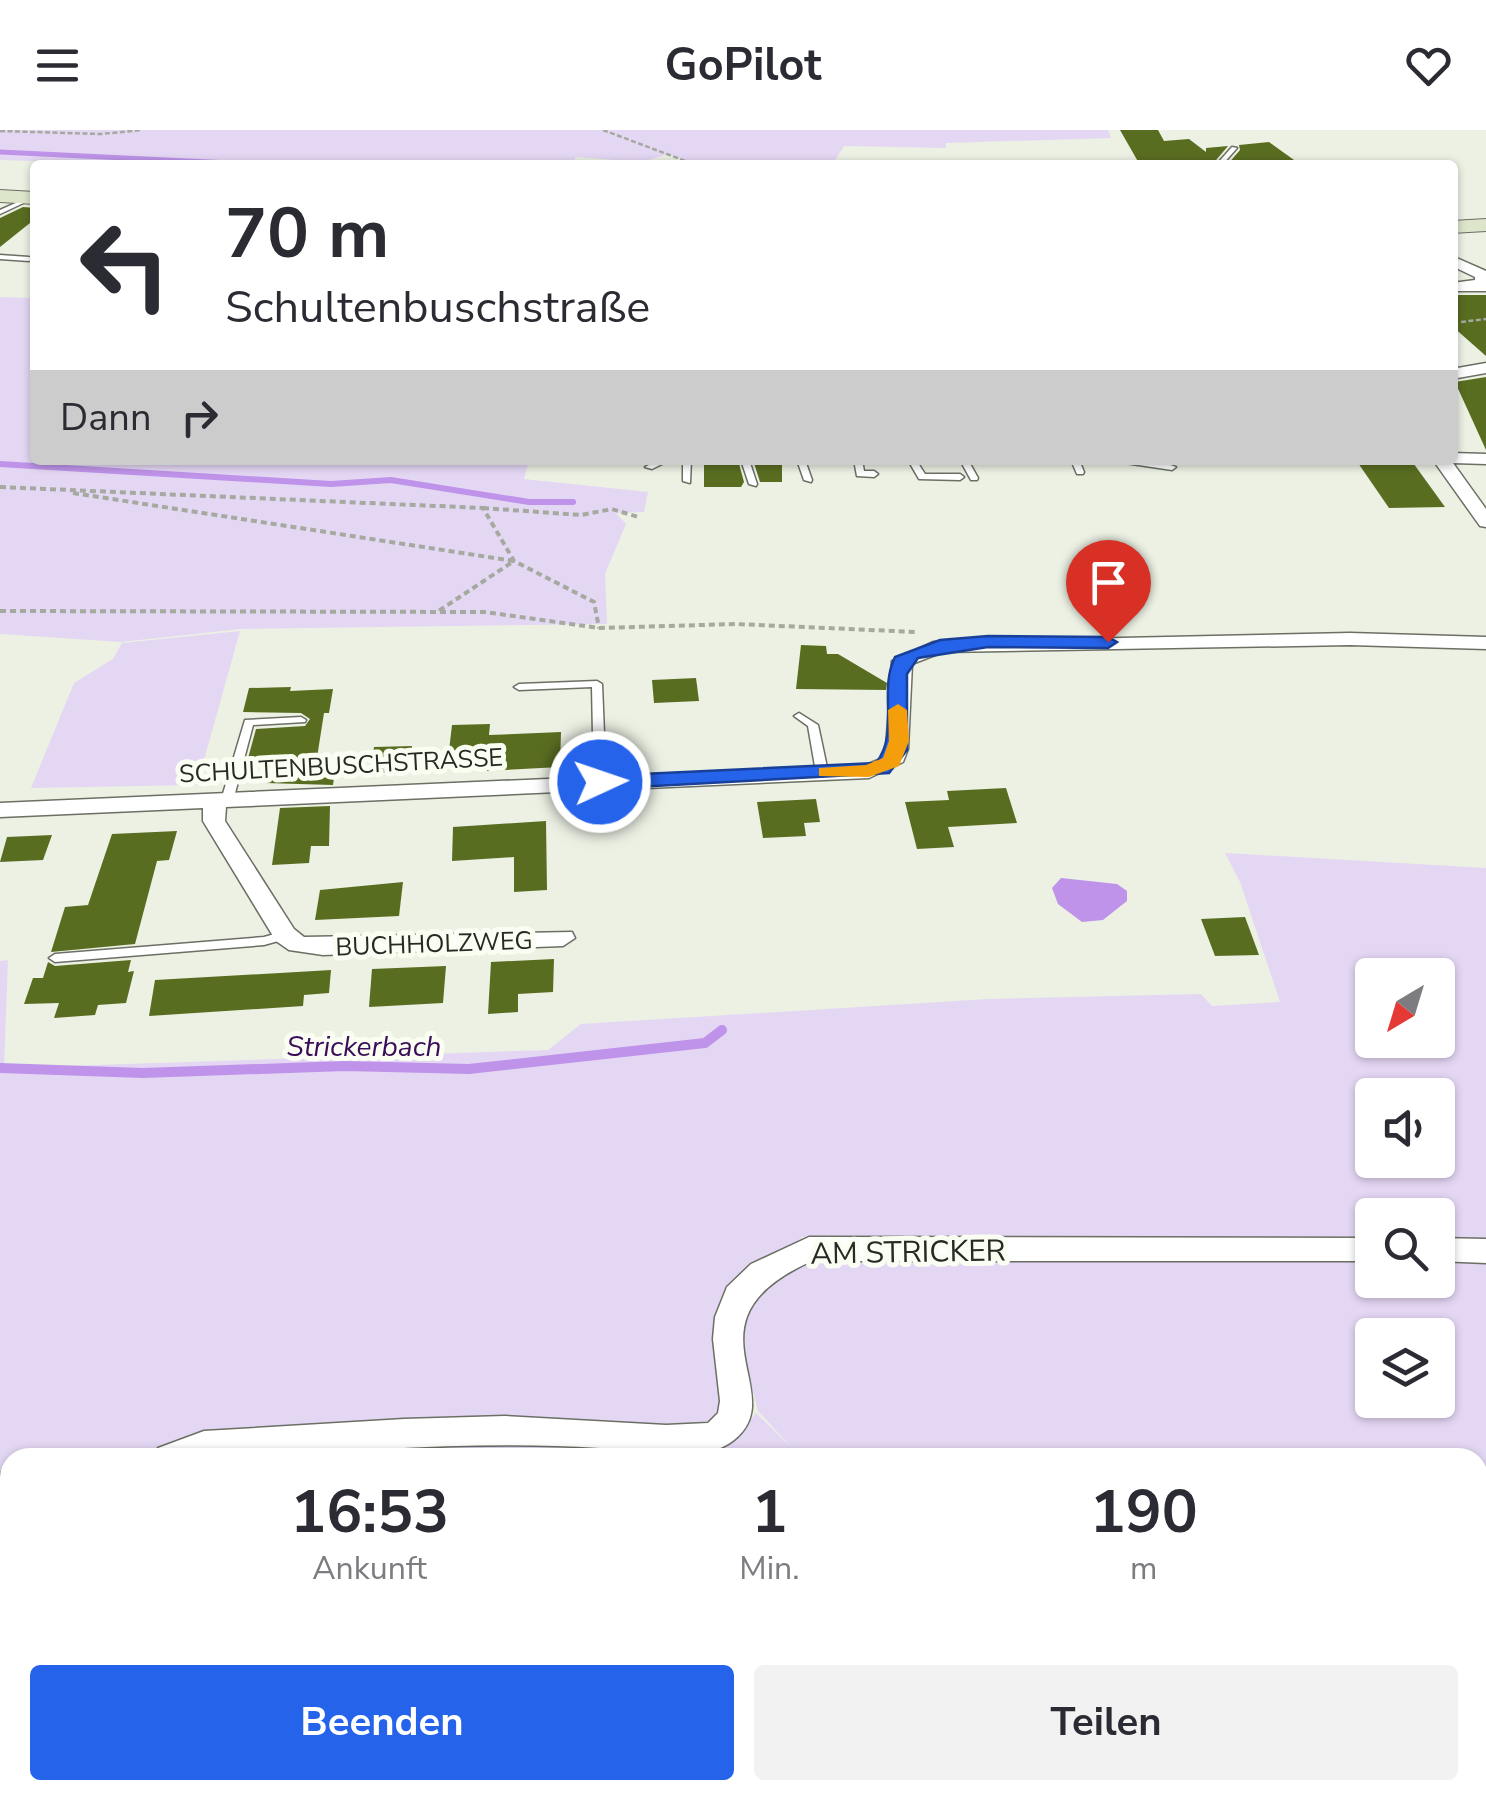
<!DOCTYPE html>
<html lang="de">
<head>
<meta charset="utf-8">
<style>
	body { margin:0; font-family:"Nunito Sans",sans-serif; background:#f2f2f3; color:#2b2b33; height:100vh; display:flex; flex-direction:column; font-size:38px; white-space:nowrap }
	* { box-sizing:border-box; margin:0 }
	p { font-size:32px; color:#7c7c81 }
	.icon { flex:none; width:55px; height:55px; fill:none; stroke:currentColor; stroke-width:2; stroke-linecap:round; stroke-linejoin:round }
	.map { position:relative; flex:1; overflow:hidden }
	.details { position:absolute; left:0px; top:1318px; width:1488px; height:352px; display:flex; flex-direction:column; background:#fff; border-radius:30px 30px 0 0; box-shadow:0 2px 8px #0004 }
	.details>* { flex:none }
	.hud { position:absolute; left:30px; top:30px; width:1428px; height:305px; border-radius:10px; box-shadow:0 2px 8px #0004; background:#fff; color:#2b2b33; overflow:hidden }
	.needle { width:65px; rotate:218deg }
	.fabs { position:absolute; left:1355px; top:828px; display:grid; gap:20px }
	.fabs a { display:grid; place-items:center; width:100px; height:100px; border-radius:10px; background:#fff; box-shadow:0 2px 8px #0004; font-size:50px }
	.pin { position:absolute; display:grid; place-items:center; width:85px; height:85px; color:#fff; margin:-102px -42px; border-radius:50% 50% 50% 0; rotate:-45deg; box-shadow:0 0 10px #0007 }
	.pin .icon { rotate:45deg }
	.me { position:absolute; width:110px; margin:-55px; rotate:87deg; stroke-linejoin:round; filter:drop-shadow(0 0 8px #0008) }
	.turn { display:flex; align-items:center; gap:35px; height:210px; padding:0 30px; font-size:45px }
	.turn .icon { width:130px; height:130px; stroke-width:2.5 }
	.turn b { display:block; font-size:70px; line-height:85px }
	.then { display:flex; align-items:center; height:95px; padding:0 30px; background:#0003; gap:20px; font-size:38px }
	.eta { display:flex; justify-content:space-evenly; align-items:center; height:170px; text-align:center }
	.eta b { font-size:60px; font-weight:700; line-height:70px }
	.action { display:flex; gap:20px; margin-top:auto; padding:20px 30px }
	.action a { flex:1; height:115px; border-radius:10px; background:#2563eb; color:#fff; font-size:40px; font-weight:700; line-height:115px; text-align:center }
	.action a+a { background:#f2f2f3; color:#2b2b33 }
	header { display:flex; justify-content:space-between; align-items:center; height:130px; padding:0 30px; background:#fff; font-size:45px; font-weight:700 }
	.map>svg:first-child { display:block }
</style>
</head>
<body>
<header><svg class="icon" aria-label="menu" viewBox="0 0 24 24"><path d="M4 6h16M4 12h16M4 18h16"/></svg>GoPilot<svg class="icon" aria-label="heart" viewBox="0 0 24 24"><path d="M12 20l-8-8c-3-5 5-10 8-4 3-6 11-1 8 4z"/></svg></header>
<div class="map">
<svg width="1486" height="1668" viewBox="0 0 1486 1668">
	<rect width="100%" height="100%" fill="#ecf1e4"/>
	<g fill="#e4d7f4" fill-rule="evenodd">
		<path d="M0,0H1108L1111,8L946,13V18L844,16L832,35H697L669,24L642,32L576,27L571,35H166L0,30Z"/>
		<path d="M0,167L35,168V330H529L524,349L648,362L644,382L616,383L626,394L605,444L607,494L241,499L121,512L0,504Z"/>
		<path d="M240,501L197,655L31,658L74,553L113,529L122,513Z"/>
		<path d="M1225,723L1486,738V1114L1438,1113V1085H1372V1112L802,1107L767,1147L808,1127L1372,1128V1150H1438V1128L1486,1129V1668H0V831L8,830L4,938L548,920L581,894L988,869L1201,864L1212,876L1280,872L1240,752ZM1372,845H1438V910H1372ZM1372,965H1438V1030H1372ZM1372,1205H1438V1270H1372ZM745,1230L758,1281L792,1318L756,1283L735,1308ZM10,1328H1478V1660H10Z"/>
	</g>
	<path fill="#be93e9" d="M1061,748L1117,754L1127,761V771L1103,790L1082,792L1058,774L1052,758Z"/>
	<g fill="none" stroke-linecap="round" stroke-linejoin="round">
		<path stroke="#be93e9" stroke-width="5" d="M0,22L269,35"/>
		<path stroke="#be93e9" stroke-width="6" d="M0,334L331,354L391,350L529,372H573"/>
		<path stroke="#be93e9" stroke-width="10" d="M0,938L143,943L345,936L469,939L705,913L722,900"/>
	</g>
	<g fill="#596d21">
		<path d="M1120,0H1158L1164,11L1189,9L1206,22V18L1228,16L1212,35H1140Z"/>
		<path d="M1269,12L1301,35H1227L1240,20L1239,15Z"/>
		<path d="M23,77L35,78V89L0,117V88Z"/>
		<path d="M1452,165H1486V226L1452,196Z"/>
		<path d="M1486,247V320L1455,252Z"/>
		<path d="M704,330H738L744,352L741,357H704Z"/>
		<path d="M753,330H782V352H760Z"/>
		<path d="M1356,330H1411L1445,377L1389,378Z"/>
		<path d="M801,515L826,516L827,524H838L887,553L886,560L796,559Z"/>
		<path d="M696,548L699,571L654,573L652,550Z"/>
		<path d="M291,557L290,561L333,559L329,583H324L316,634L336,633L333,655L265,653L269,631L247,632L256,599L305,596L310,589L301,583L243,582L249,558Z"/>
		<path d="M490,594L489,605L561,602L560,637L487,641V628L448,629L452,595Z"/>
		<path d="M412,616L411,642L371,643L374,617Z"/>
		<path d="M1006,658L1017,693L948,697L954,717L917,719L905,672L949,670L947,661Z"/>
		<path d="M816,669L820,692L804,693L806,706L763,708L757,672Z"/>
		<path d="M330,676L329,716H311L309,733L272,735L280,678Z"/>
		<path d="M546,691L547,760L514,762V727L452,731L453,697Z"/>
		<path d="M177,701L169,730L157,731L135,814L51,822L65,777L88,775L112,704Z"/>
		<path d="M52,705L43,730L0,732L7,707Z"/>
		<path d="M403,752L399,786L315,790L320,760Z"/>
		<path d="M1245,787L1259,825L1215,826L1201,789Z"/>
		<path d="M554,829L553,862L518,864V882L488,884L491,832Z"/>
		<path d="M131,830L128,842L134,841L126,873L98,875L95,885L54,888L59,873L24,874L33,848H43L48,832L55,836Z"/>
		<path d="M446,836L443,873L369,877L372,839Z"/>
		<path d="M331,840L329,863L304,865L303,876L149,886L155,850Z"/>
	</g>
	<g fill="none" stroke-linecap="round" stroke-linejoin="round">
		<defs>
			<g id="lane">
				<path d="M1232,17L1237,18L1222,35H1216Z"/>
				<path d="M29,67L34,68L0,84V80Z"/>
				<path d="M0,125L29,127L33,129L29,131L0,129Z"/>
				<path d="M659,330H670L652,339L645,337Z"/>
				<path d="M683,330H691L690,353L683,351Z"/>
				<path d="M741,330H749L757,354L756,356L749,354Z"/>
				<path d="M797,330H805L812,350L811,352L804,350Z"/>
				<path d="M854,330H862L864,341H874L878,344L874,347L857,346Z"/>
				<path d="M908,330H916L925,344H960L964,347L960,350L919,349Z"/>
				<path d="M960,330H968L978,348L977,350H971Z"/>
				<path d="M1071,330H1079L1084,342L1083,344H1077Z"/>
				<path d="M1121,330C1139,330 1160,330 1176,337L1172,340L1125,333Z"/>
				<path d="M597,551L602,554L606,652L600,655L594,652L592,557L519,560L514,557L519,554Z"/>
				<path d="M799,583L818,595L828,642L826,644L822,645L816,642L808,596L794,586Z"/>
				<path d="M301,587L306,590L305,592L253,595L234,667L228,670L224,669L222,667L245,590Z"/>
				<path d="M285,801L289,802L291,805L289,808L264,815L55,832L49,828L55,824L264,807Z"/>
			</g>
			<g id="street">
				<path d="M1452,126L1486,141V161H1452V153L1475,150V147L1452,136Z"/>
				<path d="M1486,233V243L1452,249V239Z"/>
				<path d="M1452,323L1486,324V334L1453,333L1486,379V397L1480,396L1433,330H1452Z"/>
				<path d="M1350,503L1486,507V519L1350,515L943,522L912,534L908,619L903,632L869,648L226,677L225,691L294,799L304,807L572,802L575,808L563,816L323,825L289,820L276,811L203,691V678L0,687V673L866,635L883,628L886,619L892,531L933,512Z"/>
				<path d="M809,1107L1372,1108V1131H812C677,1191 793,1263 734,1310C700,1337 639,1320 600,1318C451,1308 303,1328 154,1328L158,1318L204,1301L404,1289L505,1286L666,1295L708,1293L718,1283L720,1271L713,1209L715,1187L727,1157L751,1134Z"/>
				<path d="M1438,1108L1486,1109V1133L1438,1131Z"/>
			</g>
			<g id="secondary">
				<path d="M0,60L35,62V74L0,72Z"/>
				<path d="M1486,89V101L1452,103V91Z"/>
			</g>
		</defs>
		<use href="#lane" stroke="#6b6f64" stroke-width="3"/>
		<use href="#street" stroke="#6b6f64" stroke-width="3"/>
		<use href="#secondary" stroke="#6b6f64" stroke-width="2"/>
		<g stroke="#a5a99f" stroke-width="2.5" stroke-dasharray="5 2.5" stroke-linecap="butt">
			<path d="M603,0L696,35"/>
			<path d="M0,1L101,4L142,0"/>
			<path d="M1461,192L1486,189"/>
		</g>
		<g stroke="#a5a99f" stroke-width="4" stroke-dasharray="6 4" stroke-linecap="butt">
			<path d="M0,357L483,378L514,431L594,472L599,498"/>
			<path d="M73,363L514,431L437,482"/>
			<path d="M483,378L581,385L612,379L638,387"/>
			<path d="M0,481L485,482L599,498L736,494L916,502"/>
		</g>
		<g stroke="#a5a99f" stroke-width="6" stroke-dasharray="14 6" stroke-linecap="butt">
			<path d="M0,1344L10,1343"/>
			<path d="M0,1539L10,1526"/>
		</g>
		<use href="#lane" fill="#fff" fill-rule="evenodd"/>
		<use href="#street" fill="#fff" fill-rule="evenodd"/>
		<use href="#secondary" fill="#dde5cb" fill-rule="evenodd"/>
	</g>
	<path fill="#2563eb" stroke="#184099" stroke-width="2.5" d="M988,506L1108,507L1117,512L1108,518L988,517L918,528L907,544V620L889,643L600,659L590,652L600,646L876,633C900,603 878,561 895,527L940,510Z"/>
	<path fill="#f59e0b" d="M898,574L907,580L909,611L899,636L869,647L819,646V638L866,635L883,628L889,611L888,580Z"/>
	<g text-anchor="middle" stroke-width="10" stroke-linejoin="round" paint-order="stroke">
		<g font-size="25" fill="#272924" stroke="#fafef2">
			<text transform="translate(341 635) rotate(-3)" y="9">SCHULTENBUSCHSTRASSE</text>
			<text transform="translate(434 813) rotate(-2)" y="9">BUCHHOLZWEG</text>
		</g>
		<g font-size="28" font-style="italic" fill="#3a0d5a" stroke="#fafef2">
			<text x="364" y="926">Strickerbach</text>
		</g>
		<g font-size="30" fill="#272924" stroke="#fafef2">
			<text transform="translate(908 1122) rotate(-1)" y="10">AM STRICKER</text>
		</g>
	</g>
</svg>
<div class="fabs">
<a><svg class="needle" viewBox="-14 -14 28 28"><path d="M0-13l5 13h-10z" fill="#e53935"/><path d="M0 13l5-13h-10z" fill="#7c7c81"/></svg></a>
<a><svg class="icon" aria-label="sound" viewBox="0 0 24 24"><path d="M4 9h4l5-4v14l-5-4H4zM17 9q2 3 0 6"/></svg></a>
<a><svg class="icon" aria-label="search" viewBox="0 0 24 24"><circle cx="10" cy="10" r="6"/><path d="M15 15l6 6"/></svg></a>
<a><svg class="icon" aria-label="layers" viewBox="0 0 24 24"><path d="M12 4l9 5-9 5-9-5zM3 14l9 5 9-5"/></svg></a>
</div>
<div class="pin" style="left:1108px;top:512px;background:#d93025"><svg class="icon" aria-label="arrive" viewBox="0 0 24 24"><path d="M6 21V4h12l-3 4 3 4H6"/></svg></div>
<svg class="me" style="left:600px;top:652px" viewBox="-20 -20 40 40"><circle r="17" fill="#2563eb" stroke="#fff" stroke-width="3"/><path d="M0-11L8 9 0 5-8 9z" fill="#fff"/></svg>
<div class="hud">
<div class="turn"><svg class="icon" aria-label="left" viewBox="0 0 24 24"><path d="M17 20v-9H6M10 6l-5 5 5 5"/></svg><div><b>70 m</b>Schultenbuschstraße</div></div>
<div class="then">Dann<svg class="icon" aria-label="right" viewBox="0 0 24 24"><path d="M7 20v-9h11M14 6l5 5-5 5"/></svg></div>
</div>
<section class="details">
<div class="eta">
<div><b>16:53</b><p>Ankunft</p></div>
<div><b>1</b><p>Min.</p></div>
<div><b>190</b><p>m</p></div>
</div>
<div class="action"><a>Beenden</a><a>Teilen</a></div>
</section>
</div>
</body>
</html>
